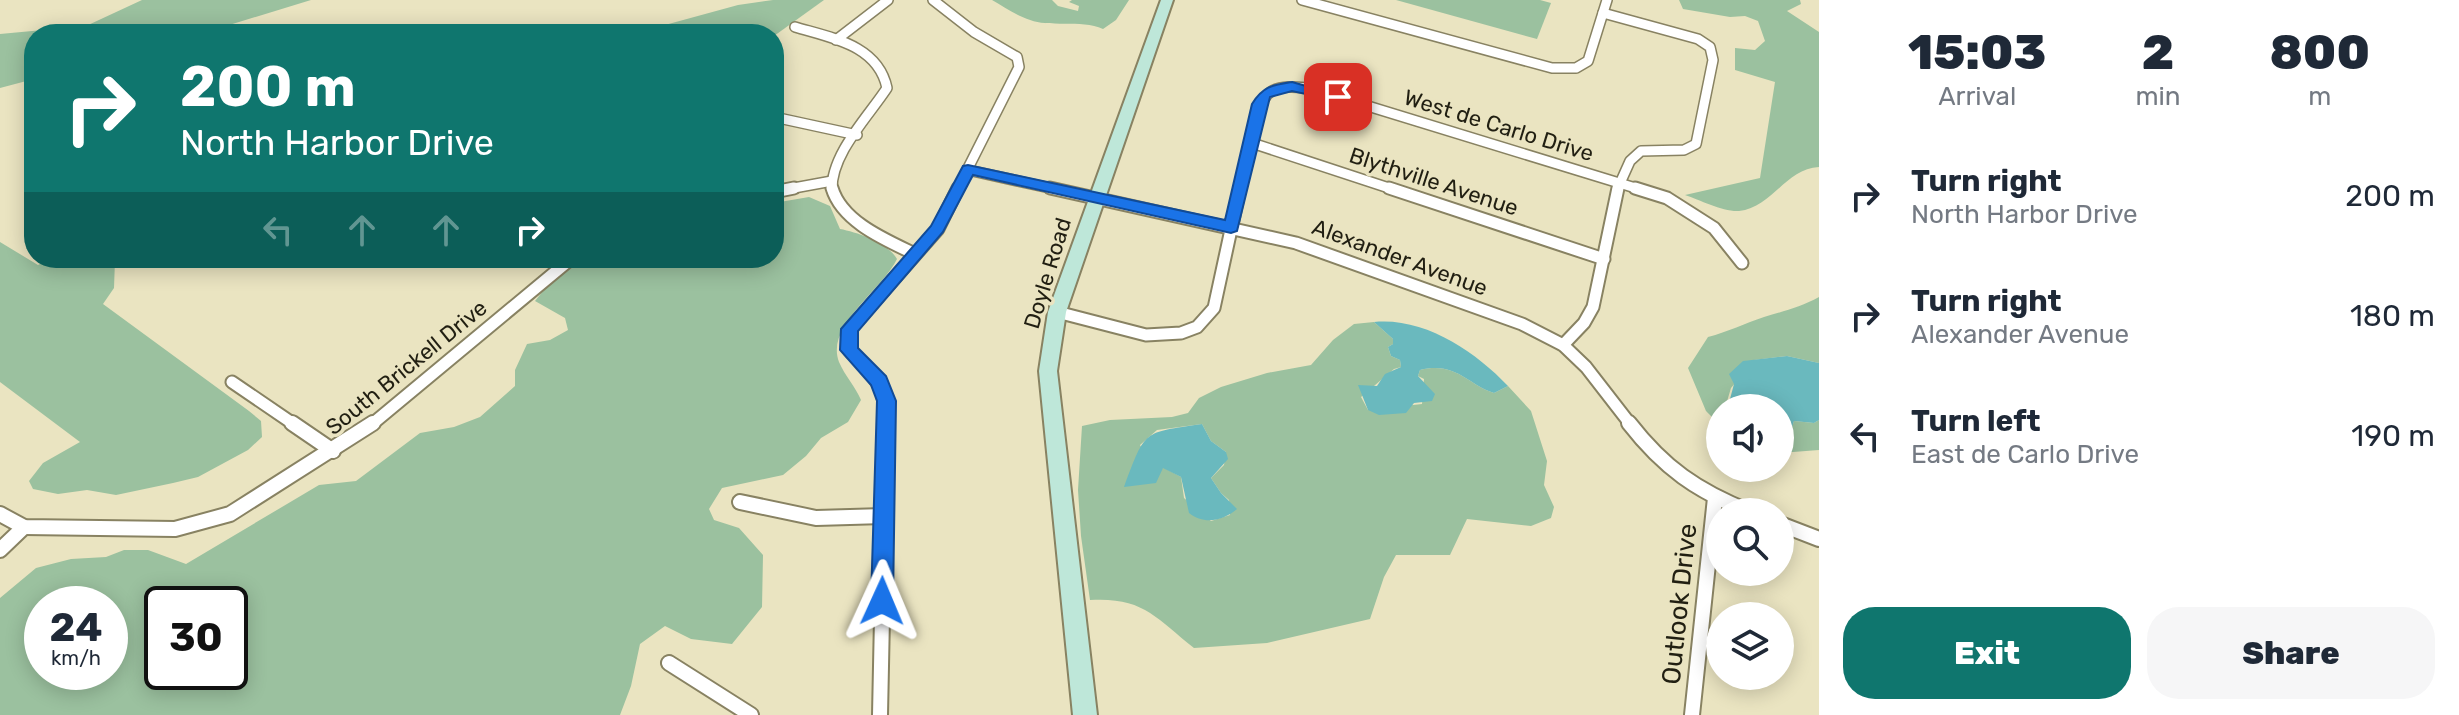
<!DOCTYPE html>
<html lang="en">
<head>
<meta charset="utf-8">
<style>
	body { margin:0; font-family:Rubik,sans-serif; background:#f6f6f7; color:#1f2937; height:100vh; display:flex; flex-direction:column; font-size:30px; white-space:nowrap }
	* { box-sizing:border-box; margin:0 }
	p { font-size:26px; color:#747a83 }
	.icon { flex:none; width:44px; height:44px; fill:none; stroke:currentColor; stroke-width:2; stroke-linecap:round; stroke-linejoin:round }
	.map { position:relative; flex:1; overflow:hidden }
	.sheet { display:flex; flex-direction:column; background:#fff; width:640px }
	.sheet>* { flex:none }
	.top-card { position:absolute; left:24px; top:24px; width:760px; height:244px; border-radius:32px; box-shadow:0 4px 20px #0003; background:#0f766e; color:#fff; overflow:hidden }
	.tools { position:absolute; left:1706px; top:394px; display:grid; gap:16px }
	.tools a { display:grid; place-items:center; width:88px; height:88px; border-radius:50%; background:#fff; box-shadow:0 4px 20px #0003; font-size:40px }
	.speed { position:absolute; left:24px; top:586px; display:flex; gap:16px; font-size:40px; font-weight:700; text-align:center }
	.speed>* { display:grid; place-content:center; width:104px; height:104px; border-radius:50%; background:#fff; box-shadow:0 4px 20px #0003; line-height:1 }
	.speed small { font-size:20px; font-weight:400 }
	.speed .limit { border:4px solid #111; border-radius:12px; background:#fff; color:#111 }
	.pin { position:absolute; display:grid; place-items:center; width:68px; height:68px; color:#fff; margin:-34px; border-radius:16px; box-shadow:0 4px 12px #0006 }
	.me { position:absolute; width:88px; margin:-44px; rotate:1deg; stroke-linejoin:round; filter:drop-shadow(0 0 6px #0008) }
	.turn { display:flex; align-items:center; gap:28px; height:168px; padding:0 24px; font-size:36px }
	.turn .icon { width:104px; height:104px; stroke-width:2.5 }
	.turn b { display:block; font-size:56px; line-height:68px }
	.lanes { display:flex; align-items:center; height:76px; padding:0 24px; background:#0003; justify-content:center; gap:40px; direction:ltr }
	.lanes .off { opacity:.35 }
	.eta { display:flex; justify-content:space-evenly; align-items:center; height:136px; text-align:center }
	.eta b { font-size:48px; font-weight:800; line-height:56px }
	.button { display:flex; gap:16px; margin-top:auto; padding:16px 24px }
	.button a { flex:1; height:92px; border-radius:32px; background:#0f766e; color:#fff; font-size:32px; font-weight:800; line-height:92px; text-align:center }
	.button a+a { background:#f6f6f7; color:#1f2937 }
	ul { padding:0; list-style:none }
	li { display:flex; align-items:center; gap:24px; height:120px; padding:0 24px }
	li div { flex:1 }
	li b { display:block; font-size:30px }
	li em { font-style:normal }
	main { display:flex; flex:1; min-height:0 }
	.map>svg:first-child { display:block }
</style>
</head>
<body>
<main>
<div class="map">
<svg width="1819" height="715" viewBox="0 0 1819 715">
	<rect width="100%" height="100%" fill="#eae4c1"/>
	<g fill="#9bc19f" fill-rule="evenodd">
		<path d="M142,0H311L200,34H34V79L0,88V34L86,26Z"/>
		<path d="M773,0H824L774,36L632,34L738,5Z"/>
		<path d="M992,0H1052L1058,6L1078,11L1079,6L1069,2L1072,0H1129L1116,20L1103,29C1086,21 1064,25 1045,23C1026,22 1009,10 992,0Z"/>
		<path d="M1396,0H1540L1551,3L1537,39Z"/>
		<path d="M1679,0H1800L1801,4L1787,11L1819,32V167C1786,168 1772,208 1739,211C1723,212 1700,200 1685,195L1760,178L1775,82L1735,70V48L1755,50L1765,41L1758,21L1745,16L1730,17L1683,9Z"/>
		<path d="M809,197L830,206L840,229C857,232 888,243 897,259C882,290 825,326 839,362C845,376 855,386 861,400L848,422L821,438L806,456L783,475L722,488L709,509L714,520L739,528L763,555L762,607L732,644L691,639L665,626L640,644L631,686L620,715H0V598L36,568L71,559L106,557L124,550H148L186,564L319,485L356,481L420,433L454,427L480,417L515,386V370L527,344L550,340L568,330L565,318L535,301L551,281L583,258H774V203ZM42,604H110V672H42ZM162,604H230V672H162Z"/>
		<path d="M0,242L38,265L52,258L115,260L114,288L103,304L249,411L261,421L262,437L248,450L198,477L173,483L116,495L87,490L58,494L33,489L29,481L43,463L80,442L0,382Z"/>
		<path d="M1819,297V363L1787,356L1754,360L1731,388L1725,408H1720V425L1706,411L1688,368L1708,337C1728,332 1745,323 1764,317C1784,311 1801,307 1819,297Z"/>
		<path d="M1374,322L1393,339V344L1388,347L1391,356L1400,360L1401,367L1394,369L1361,397L1368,410L1422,404L1424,379L1418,376L1420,370C1456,361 1468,385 1494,393L1508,386L1531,411L1547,461L1544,485L1554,507L1551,518L1531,526L1467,519L1450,555H1396L1384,577L1370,619L1267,643L1194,648C1155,617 1143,597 1090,600L1081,536L1078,490L1082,426L1110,420L1172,417L1188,413L1199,398L1221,387L1267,373L1311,365L1333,340L1354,324ZM1202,424L1211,441L1226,452L1224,465L1211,478L1221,493L1229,500L1230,515L1211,521L1184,498L1181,477L1163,467L1157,476L1140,445L1157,430Z"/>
		<path d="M1819,420V450L1780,453V443L1789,437L1794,421L1814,423Z"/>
	</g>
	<g fill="#6ab9be">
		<path d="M1374,322C1424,317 1475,351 1508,386L1494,393C1468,385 1456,361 1420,370L1418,376L1435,394L1432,401L1414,403L1406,413L1379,415L1368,410L1358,385L1377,386L1385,374L1401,367L1400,360L1391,356L1388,347L1393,344V339Z"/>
		<path d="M1787,356L1819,363V420L1814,423L1794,421L1789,437L1780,443V408H1725L1724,405L1730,399L1734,384L1729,374L1743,361Z"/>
		<path d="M1202,424L1211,441L1226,452L1228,459L1211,478L1221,493L1237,509C1223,521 1204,525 1189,513L1181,477L1163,468L1156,483L1124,487C1146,429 1142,433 1202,424Z"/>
	</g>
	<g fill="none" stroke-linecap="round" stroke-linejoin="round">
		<defs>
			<g id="street-far2">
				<path d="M933,0L974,32L1017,57L1019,67L957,190"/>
				<path d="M1302,0L1552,68H1576L1588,61L1607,0"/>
				<path d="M1603,13L1698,39L1710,47L1713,60L1696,144L1684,150L1641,151L1630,161L1617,190"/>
				<path d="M795,27C832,38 878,45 887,88C868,117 831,154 832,190"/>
				<path d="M836,40L888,0"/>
				<path d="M774,117L857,135"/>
				<path d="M1252,143L1395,190"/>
				<path d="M968,170L1059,190"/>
				<path d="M783,190L832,181"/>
				<path d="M1240,190C1245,167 1252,102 1272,91C1283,85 1297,87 1309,88L1642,190"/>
			</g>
			<g id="street-far1">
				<path d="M832,188C842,222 886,240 915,254"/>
				<path d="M1050,188L1296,243L1522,324L1563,345L1586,367L1631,425"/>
				<path d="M1389,188L1604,259"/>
				<path d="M1635,188L1667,198L1714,228L1742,263"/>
				<path d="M774,192L794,188"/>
				<path d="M1057,312L1146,335L1181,333L1197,327L1214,308L1240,188"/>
				<path d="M1563,345L1584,323L1593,307L1618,188"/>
				<path d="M232,382L295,425"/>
				<path d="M371,425L572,258"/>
				<path d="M886,425C886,385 875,377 849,350L850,329L938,229L958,188"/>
			</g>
			<g id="street">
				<path d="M292,423L333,451"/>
				<path d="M1629,423C1664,468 1697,491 1750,512"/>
				<path d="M740,502L816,518L884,516"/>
				<path d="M0,514L24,527L175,529L230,514L373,423"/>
				<path d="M1780,524L1819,539"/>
				<path d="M0,550L24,527"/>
				<path d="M669,663L751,715"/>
				<path d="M880,715L886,423"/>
				<path d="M1692,715L1715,498"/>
			</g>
			<path id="secondary" d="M1161,0H1173L1066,312L1057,371L1097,715H1073L1039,371L1048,312Z"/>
		</defs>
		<use href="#street-far2" stroke="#888262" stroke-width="12"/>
		<use href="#street-far1" stroke="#888262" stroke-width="15"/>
		<use href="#street" stroke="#888262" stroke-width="18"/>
		<use href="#secondary" stroke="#888262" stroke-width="4"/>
		<use href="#street-far2" stroke="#fff" stroke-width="9"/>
		<use href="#street-far1" stroke="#fff" stroke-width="11"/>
		<use href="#street" stroke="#fff" stroke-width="14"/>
		<use href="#secondary" fill="#bee7d9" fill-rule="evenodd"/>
	</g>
	<path fill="#1a73e8" stroke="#114b97" stroke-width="2" d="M1292,82L1345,97L1338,101L1292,91L1270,97L1237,231L1231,233L973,175L943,232L858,331V348L886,376L896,401L893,601L890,608L882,611L875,608L871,601L877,401L871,385L840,350L841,329L931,226L963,166L968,165L1225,220L1252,104C1263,86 1273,85 1292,82Z"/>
	<g text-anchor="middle" stroke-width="7" stroke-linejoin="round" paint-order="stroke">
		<g font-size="22" fill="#211f12" stroke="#eae4c1">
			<text transform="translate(1499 125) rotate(17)" y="8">West de Carlo Drive</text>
			<text transform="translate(1434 181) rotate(18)" y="8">Blythville Avenue</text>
			<text transform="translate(1400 257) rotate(20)" y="8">Alexander Avenue</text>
			<text transform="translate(1047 273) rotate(-73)" y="8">Doyle Road</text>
			<text transform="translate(406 367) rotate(-39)" y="8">South Brickell Drive</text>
		</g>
		<g font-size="26" fill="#211f12" stroke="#eae4c1">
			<text transform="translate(1679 604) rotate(-84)" y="9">Outlook Drive</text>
		</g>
	</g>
</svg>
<div class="tools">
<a><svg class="icon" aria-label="sound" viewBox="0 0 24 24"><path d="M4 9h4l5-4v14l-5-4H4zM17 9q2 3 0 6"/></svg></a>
<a><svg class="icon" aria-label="search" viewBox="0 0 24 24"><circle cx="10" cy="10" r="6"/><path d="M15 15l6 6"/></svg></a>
<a><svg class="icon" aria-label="layers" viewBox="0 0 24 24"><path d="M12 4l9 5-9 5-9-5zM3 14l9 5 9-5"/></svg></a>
</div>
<div class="speed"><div>24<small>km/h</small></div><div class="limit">30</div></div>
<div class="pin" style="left:1338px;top:97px;background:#d93025"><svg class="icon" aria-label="arrive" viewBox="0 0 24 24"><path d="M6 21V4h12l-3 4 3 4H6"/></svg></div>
<svg class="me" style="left:882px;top:601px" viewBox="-20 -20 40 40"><path d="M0-17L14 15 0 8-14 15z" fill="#1a73e8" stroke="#fff" stroke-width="4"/></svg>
<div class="top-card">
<div class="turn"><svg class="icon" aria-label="right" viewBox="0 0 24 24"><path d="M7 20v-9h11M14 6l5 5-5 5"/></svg><div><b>200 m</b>North Harbor Drive</div></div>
<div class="lanes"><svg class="icon off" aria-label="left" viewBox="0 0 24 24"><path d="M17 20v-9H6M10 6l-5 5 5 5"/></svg><svg class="icon off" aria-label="ahead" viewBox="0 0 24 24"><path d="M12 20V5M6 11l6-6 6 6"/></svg><svg class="icon off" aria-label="ahead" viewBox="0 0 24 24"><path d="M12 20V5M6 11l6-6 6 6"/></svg><svg class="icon" aria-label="right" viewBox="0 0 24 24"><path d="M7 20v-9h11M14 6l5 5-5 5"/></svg></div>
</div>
</div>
<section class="sheet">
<div class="eta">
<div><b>15:03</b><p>Arrival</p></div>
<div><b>2</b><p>min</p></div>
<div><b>800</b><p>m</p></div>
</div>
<ul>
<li><svg class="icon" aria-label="right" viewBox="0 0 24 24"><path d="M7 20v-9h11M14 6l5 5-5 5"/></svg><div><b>Turn right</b><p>North Harbor Drive</p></div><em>200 m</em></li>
<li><svg class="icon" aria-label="right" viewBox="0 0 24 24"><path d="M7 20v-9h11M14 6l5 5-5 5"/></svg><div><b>Turn right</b><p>Alexander Avenue</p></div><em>180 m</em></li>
<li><svg class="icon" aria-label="left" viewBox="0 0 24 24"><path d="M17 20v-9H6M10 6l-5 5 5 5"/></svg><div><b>Turn left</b><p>East de Carlo Drive</p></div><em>190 m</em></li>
</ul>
<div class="button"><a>Exit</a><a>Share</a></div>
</section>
</main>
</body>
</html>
